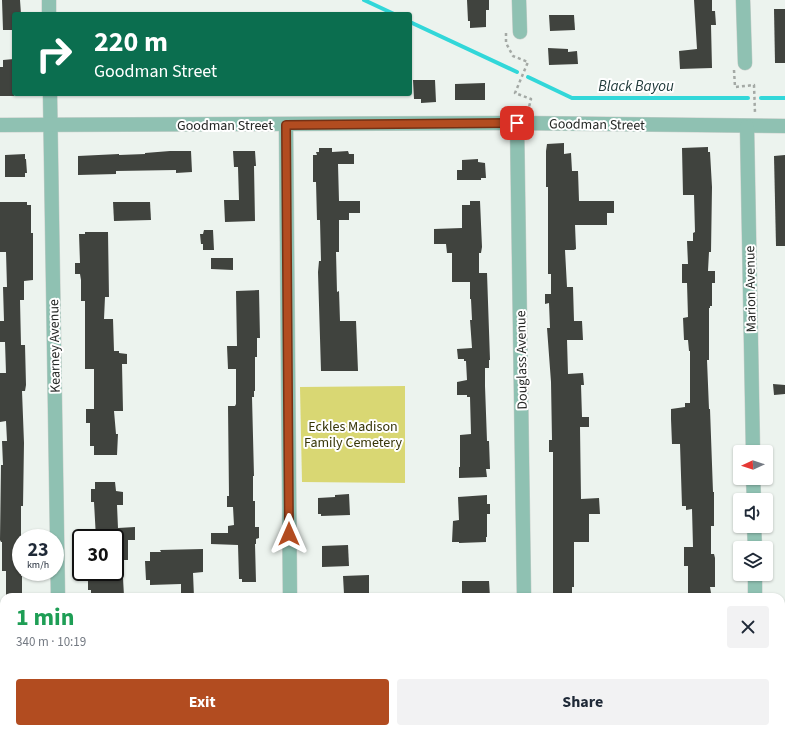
<!DOCTYPE html>
<html lang="en">
<head>
<meta charset="utf-8">
<style>
	body { margin:0; font-family:"Source Sans 3",sans-serif; background:#f2f2f3; color:#1f2937; height:100vh; display:flex; flex-direction:column; font-size:15px; white-space:nowrap }
	* { box-sizing:border-box; margin:0 }
	p { font-size:13px; color:#747a83 }
	.icon { flex:none; width:22px; height:22px; fill:none; stroke:currentColor; stroke-width:2; stroke-linecap:round; stroke-linejoin:round }
	.map { position:relative; flex:1; overflow:hidden }
	.drawer { position:absolute; left:0px; top:593px; width:785px; height:140px; display:flex; flex-direction:column; background:#fff; border-radius:12px 12px 0 0; box-shadow:0 1px 3px #0004 }
	.drawer>* { flex:none }
	.guide { position:absolute; left:12px; top:12px; width:400px; height:84px; border-radius:4px; box-shadow:0 1px 3px #0004; background:#0b6e4f; color:#fff; overflow:hidden }
	.needle { width:26px; rotate:267deg }
	.tools { position:absolute; left:733px; top:445px; display:grid; gap:8px }
	.tools a { display:grid; place-items:center; width:40px; height:40px; border-radius:4px; background:#fff; box-shadow:0 1px 3px #0004; font-size:20px }
	.speed { position:absolute; left:12px; top:529px; display:flex; gap:8px; font-size:20px; font-weight:700; text-align:center }
	.speed>* { display:grid; place-content:center; width:52px; height:52px; border-radius:50%; background:#fff; box-shadow:0 1px 3px #0004; line-height:1 }
	.speed small { font-size:10px; font-weight:400 }
	.speed .limit { border:2px solid #111; border-radius:6px; background:#fff; color:#111 }
	.pin { position:absolute; display:grid; place-items:center; width:34px; height:34px; color:#fff; margin:-17px; border-radius:8px; box-shadow:0 2px 6px #0006 }
	.me { position:absolute; width:44px; margin:-22px; rotate:0deg; stroke-linejoin:round; filter:drop-shadow(0 0 3px #0008) }
	.turn { display:flex; align-items:center; gap:14px; height:84px; padding:0 16px; font-size:18px }
	.turn .icon { width:52px; height:52px; stroke-width:2.5 }
	.turn b { display:block; font-size:28px; line-height:34px }
	.round { display:grid; place-items:center; flex:none; width:42px; height:42px; border-radius:4px; background:#f2f2f3 }
	.summary { display:flex; align-items:center; justify-content:space-between; height:68px; padding:0 16px }
	h1 { font-size:24px; font-weight:700; line-height:30px; color:#1e9e55 }
	.action { display:flex; gap:8px; margin-top:auto; padding:8px 16px }
	.action a { flex:1; height:46px; border-radius:4px; background:#b24c20; color:#fff; font-size:16px; font-weight:700; line-height:46px; text-align:center }
	.action a+a { background:#f2f2f3; color:#1f2937 }
	.map>svg:first-child { display:block }
</style>
</head>
<body>
<div class="map">
<svg width="785" height="733" viewBox="0 0 785 733">
	<rect width="100%" height="100%" fill="#ecf3ee"/>
	<path fill="#d9d773" d="M405,386V483L302,482L300,387Z"/>
	<g fill="none" stroke-linecap="round" stroke-linejoin="round">
		<g stroke="#32d7d9" stroke-width="4">
			<path d="M364,0L394,14"/>
			<path d="M410,22L517,72"/>
			<path d="M528,77L572,98H748"/>
			<path d="M761,98H785"/>
		</g>
	</g>
	<g fill="#40433e">
		<path d="M2,0H20L21,14H14V30H3Z"/>
		<path d="M467,0H489V10H486V27L470,28V21H468Z"/>
		<path d="M694,0H712V11H715L716,25H711L712,68L680,69L679,51L697,49Z"/>
		<path d="M774,9H785V63H775Z"/>
		<path d="M549,15H574L575,30L550,31Z"/>
		<path d="M548,48L568,49V52L577,51L578,64L549,65Z"/>
		<path d="M14,59V96H0V67H3V60Z"/>
		<path d="M413,80H435L436,102L421,103V99H414Z"/>
		<path d="M485,83V100H455V84Z"/>
		<path d="M564,143V154L571,153L572,171H578L579,201H614V213H607V225H575L576,249L574,250H565L567,287H573L574,321H582L583,340H567L568,374L583,373L584,385H581L582,417H589V427H580L581,499L599,498L600,514H589V542H574V587H572V597H553V452H549V440H552L551,382L547,328H550L549,303L545,304V294H551V274H548V187H546V151L547,144Z"/>
		<path d="M708,147V152H710L712,187L711,252H709L708,271H715V283H712V306H710V308H709V360H707L709,409H710L713,492H714V526H711V554H714L715,558V587H710L711,593L688,594V566H684V547H693L692,509L686,510V506H682L680,444H672L671,419V409L685,407V403H690V351H689L688,340H684L683,318L688,317L687,283H682V264H688L687,241H693V233L695,232L694,195H683L682,148Z"/>
		<path d="M319,148H332V152L348,151L349,154H354V164H338L339,201H360V213H349V220H339V252H336L337,292L339,291L340,321H356L358,371H321L318,272L319,261H321L320,220H317L316,182H313V155H317L316,152H319Z"/>
		<path d="M170,151H191L192,172L176,173V170L116,171V174L78,175V156L119,154V155L145,154V153Z"/>
		<path d="M233,151H255L256,166H254L255,221L225,222L224,200H239L238,167H234Z"/>
		<path d="M25,154V159H26L27,173H25V177H5V155Z"/>
		<path d="M785,155V246H776L774,156Z"/>
		<path d="M478,159V162L485,163L486,178H481V180H457V170H462V160Z"/>
		<path d="M470,201H480L482,247L481,253H479V273H487L490,360H489V368H485V386L487,441H489L490,469H486L487,477L459,478V467H460V435L471,434L470,397H467V395H457V382L467,380L466,361H464V359H458L457,349L472,348L470,320H472L471,299H470V282H452V253H447L446,244H434V229L462,228V205H470Z"/>
		<path d="M0,202H27V205H31V233H33V280L24,281V300H20L21,345H25L26,385L25,391H22L24,443L23,506H21V576H22V595H16V597H6V571H2V542H1L0,540L1,465H3L2,441H7L6,421L0,422V373H6L5,342H0V321H4L3,287H7L6,252H0Z"/>
		<path d="M113,202H150L151,220L114,221Z"/>
		<path d="M204,230H213L214,250H203V244H201L200,234H203Z"/>
		<path d="M85,232H108L109,297H105L104,319H113L114,351H119V353L127,354V364H122L123,411H114L116,434H118L117,455H94V446H90V423H86V409H94V369H85V301H81V280L80,274H75V263H80L79,234H85Z"/>
		<path d="M211,258H233V270L211,269Z"/>
		<path d="M259,290L260,338H257V357H255V391H254V397H252L254,476H253V501H255V527H259V538L256,539V544H255L256,582H242V579H239L238,545L211,544V533H228V526L234,525L233,507H227V496H229L228,406H235L236,404V369H228L227,346H237L236,291Z"/>
		<path d="M773,384L785,385V394L774,395Z"/>
		<path d="M95,482H115L116,491L123,492V505H117L118,528L135,527V540H128V560H115V538H96L94,502H91V489H95Z"/>
		<path d="M349,494L350,515L321,516V514H318V498L335,497V495Z"/>
		<path d="M487,495V504H490V514H487V537H486V542L459,543V542H452L453,521L459,520L458,497Z"/>
		<path d="M348,545L349,566L322,567V546Z"/>
		<path d="M203,549V572L193,573L194,597H181V584L150,585V580H146L145,561H150V552H161L160,550Z"/>
		<path d="M369,575V594H367V596L348,597V594H344L343,576Z"/>
		<path d="M123,578L124,596H91V590H88V579Z"/>
		<path d="M462,581H489L490,597H462Z"/>
	</g>
	<g fill="none" stroke-linecap="round" stroke-linejoin="round">
		<defs>
			<g id="minor">
				<path d="M49,0V14"/>
				<path d="M519,0L520,32"/>
				<path d="M743,0L745,63"/>
				<path d="M50,94L58,597"/>
				<path d="M517,123L524,597"/>
				<path d="M0,125L517,123L785,126"/>
				<path d="M286,125L290,597"/>
				<path d="M747,127L753,452"/>
				<path d="M753,478L754,500"/>
				<path d="M754,526L755,548"/>
				<path d="M755,574V597"/>
				<path d="M781,688H785"/>
				<path d="M0,713H4"/>
				<path d="M36,729V733"/>
				<path d="M236,729V733"/>
				<path d="M426,729V733"/>
				<path d="M546,729V733"/>
				<path d="M759,729V733"/>
			</g>
		</defs>
		<use href="#minor" stroke="#c8ceca" stroke-width="15"/>
		<g stroke="#a4a9a5" stroke-width="2.5" stroke-dasharray="3 3" stroke-linecap="butt">
			<path d="M506,33V43L513,56L528,62L515,93L531,99L528,111"/>
			<path d="M734,70L735,87L754,85L755,113"/>
		</g>
		<use href="#minor" stroke="#8fc1b2" stroke-width="14"/>
	</g>
	<g fill="none" stroke-linecap="round" stroke-linejoin="round">
		<defs>
			<path id="route" d="M289,534L286,125L517,123"/>
		</defs>
		<use href="#route" stroke="#743115" stroke-width="10"/>
		<use href="#route" stroke="#b24c20" stroke-width="7"/>
	</g>
	<g text-anchor="middle" stroke-width="4" stroke-linejoin="round" paint-order="stroke">
		<g font-size="14" fill="#252725" stroke="#fff">
			<text transform="translate(597 124) rotate(1)" y="5">Goodman Street</text>
			<text x="225" y="130">Goodman Street</text>
			<text transform="translate(750 289) rotate(-91)" y="5">Marion Avenue</text>
			<text transform="translate(54 346) rotate(-91)" y="5">Kearney Avenue</text>
			<text transform="translate(521 360) rotate(-91)" y="5">Douglass Avenue</text>
		</g>
		<g font-size="14" fill="#373507" stroke="#fff">
			<text x="353" y="431">Eckles Madison<tspan x="353" dy="16">Family Cemetery</tspan></text>
		</g>
		<g font-size="15" font-style="italic" fill="#203a3a" stroke="#fff">
			<text x="636" y="91">Black Bayou</text>
		</g>
	</g>
</svg>
<div class="tools">
<a><svg class="needle" viewBox="-14 -14 28 28"><path d="M0-13l5 13h-10z" fill="#e53935"/><path d="M0 13l5-13h-10z" fill="#747a83"/></svg></a>
<a><svg class="icon" aria-label="sound" viewBox="0 0 24 24"><path d="M4 9h4l5-4v14l-5-4H4zM17 9q2 3 0 6"/></svg></a>
<a><svg class="icon" aria-label="layers" viewBox="0 0 24 24"><path d="M12 4l9 5-9 5-9-5zM3 14l9 5 9-5"/></svg></a>
</div>
<div class="speed"><div>23<small>km/h</small></div><div class="limit">30</div></div>
<div class="pin" style="left:517px;top:123px;background:#d93025"><svg class="icon" aria-label="arrive" viewBox="0 0 24 24"><path d="M6 21V4h12l-3 4 3 4H6"/></svg></div>
<svg class="me" style="left:289px;top:534px" viewBox="-20 -20 40 40"><path d="M0-17L14 15 0 8-14 15z" fill="#b24c20" stroke="#fff" stroke-width="4"/></svg>
<div class="guide">
<div class="turn"><svg class="icon" aria-label="right" viewBox="0 0 24 24"><path d="M7 20v-9h11M14 6l5 5-5 5"/></svg><div><b>220 m</b>Goodman Street</div></div>
</div>
<section class="drawer">
<div class="summary"><div><h1>1 min</h1><p>340 m · 10:19</p></div><a class="round"><svg class="icon" aria-label="close" viewBox="0 0 24 24"><path d="M6 6l12 12M18 6L6 18"/></svg></a></div>
<div class="action"><a>Exit</a><a>Share</a></div>
</section>
</div>
</body>
</html>
